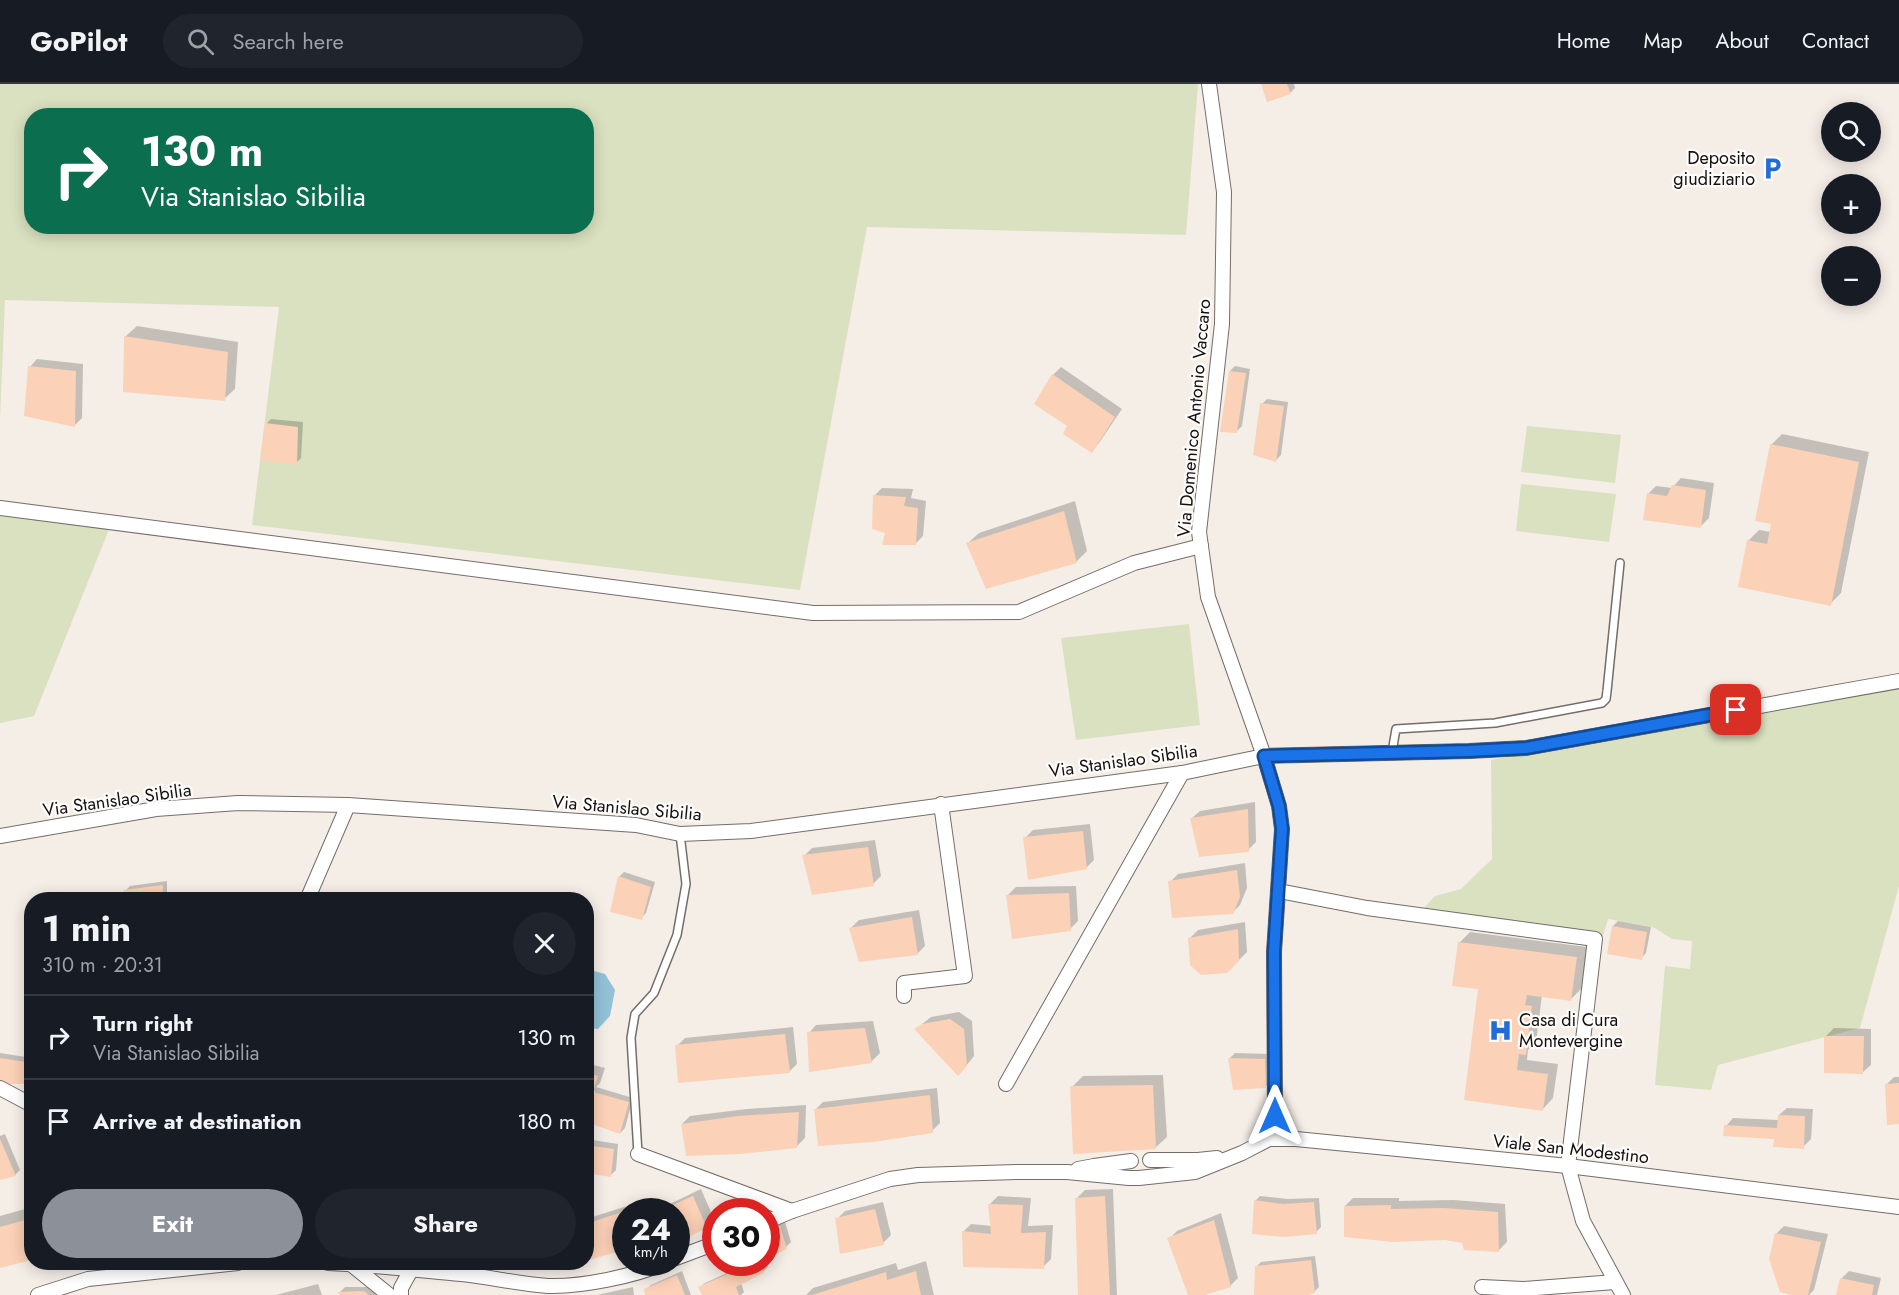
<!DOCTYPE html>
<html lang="en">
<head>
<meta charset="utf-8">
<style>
	body { margin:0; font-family:Jost,sans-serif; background:#20242c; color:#f1f3f6; height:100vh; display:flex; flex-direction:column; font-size:22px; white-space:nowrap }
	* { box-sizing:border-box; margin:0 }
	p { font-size:20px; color:#9ea1a6 }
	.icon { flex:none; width:33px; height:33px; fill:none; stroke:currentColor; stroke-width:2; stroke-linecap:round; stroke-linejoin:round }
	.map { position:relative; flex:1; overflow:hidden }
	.panel { position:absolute; left:24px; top:808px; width:570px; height:378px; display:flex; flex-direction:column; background:#171b24; border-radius:24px; box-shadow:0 3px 15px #0003 }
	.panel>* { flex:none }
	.guide { position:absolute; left:24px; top:24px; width:570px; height:126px; border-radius:24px; box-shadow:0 3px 15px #0003; background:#0b6e4f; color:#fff; overflow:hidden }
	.fabs { position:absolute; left:1821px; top:18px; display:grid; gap:12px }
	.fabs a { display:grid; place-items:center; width:60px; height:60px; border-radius:50%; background:#171b24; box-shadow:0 3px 15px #0003; font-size:30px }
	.speed { position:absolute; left:612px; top:1114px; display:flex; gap:12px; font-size:30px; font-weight:700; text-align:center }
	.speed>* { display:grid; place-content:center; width:78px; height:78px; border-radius:50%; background:#171b24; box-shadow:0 3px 15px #0003; line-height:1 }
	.speed small { font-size:15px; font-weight:400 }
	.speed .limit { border:9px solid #d22; background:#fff; color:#111 }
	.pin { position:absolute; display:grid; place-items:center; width:51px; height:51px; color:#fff; margin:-26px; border-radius:12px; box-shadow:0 3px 9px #0006 }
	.me { position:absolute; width:66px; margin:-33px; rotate:0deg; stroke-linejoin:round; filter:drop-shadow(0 0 4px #0008) }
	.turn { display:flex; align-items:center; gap:21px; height:126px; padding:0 18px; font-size:27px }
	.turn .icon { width:78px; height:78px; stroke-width:2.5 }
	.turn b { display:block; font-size:42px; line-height:51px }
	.round { display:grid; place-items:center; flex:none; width:63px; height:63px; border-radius:32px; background:#20242c }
	.overview { display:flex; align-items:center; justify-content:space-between; height:102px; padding:0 18px }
	h1 { font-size:36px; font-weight:700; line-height:45px }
	.primary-button { display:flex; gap:12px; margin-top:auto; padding:12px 18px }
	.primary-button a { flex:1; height:69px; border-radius:36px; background:#8c9099; color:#fff; font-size:24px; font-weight:700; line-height:69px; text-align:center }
	.primary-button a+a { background:#20242c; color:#f1f3f6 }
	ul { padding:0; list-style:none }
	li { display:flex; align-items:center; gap:18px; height:84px; padding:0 18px; border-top:2px solid #363941 }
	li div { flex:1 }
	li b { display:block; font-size:22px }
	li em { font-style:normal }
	header { display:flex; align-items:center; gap:36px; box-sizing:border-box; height:84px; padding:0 30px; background:#171b24; border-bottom:2px solid #363941 }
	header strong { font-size:28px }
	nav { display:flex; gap:33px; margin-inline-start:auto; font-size:21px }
	.search { width:420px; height:54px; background:#20242c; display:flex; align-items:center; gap:15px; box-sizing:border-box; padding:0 21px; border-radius:33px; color:#9ea1a6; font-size:22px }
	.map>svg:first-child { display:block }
</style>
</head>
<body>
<header>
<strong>GoPilot</strong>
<div class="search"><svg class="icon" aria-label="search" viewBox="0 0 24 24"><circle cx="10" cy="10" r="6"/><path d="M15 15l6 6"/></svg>Search here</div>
<nav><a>Home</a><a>Map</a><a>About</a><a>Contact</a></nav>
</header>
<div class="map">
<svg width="1899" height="1211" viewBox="0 0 1899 1211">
	<rect width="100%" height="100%" fill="#f5eee7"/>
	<g fill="#dae1c0" fill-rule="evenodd">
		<path d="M0,0H1198L1186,151L867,143L800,506L252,441L279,223L5,216L0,336ZM32,32H586V142H32Z"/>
		<path d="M1527,342L1621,351L1615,399L1521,388Z"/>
		<path d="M1521,400L1616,410L1609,458L1516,447Z"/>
		<path d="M0,417L110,443L34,632L0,639Z"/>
		<path d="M1189,540L1200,641L1076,656L1061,554Z"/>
		<path d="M1899,604V802L1860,944L1718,981L1711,1006L1655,1001L1665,882L1690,885L1692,857L1672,855L1653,843L1608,835L1603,852L1437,830L1422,826L1435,812L1461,805L1492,775L1491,676Z"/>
	</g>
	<path fill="#92c2d6" d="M587,885L605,890L615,906L610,932L598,945L587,944Z"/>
	<g fill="#0003">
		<path d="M1263,0H1294L1295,4L1290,9Z"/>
		<path d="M137,242L238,258L235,305L224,315L125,307L126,252Z"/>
		<path d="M37,275L83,280L82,334L74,342L30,283Z"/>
		<path d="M1235,282L1250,285L1242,342L1237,347L1230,287Z"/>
		<path d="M1061,283L1122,325L1099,359L1091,367L1069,342L1053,291Z"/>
		<path d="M1267,315L1288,318L1281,371L1276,376L1262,320Z"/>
		<path d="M271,335L303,338L301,374L296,379L266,340Z"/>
		<path d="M1782,350L1869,368L1841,509L1830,520L1748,457L1759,446L1771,448L1773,439L1771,361Z"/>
		<path d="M1681,394L1714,399L1709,434L1701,442L1648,410L1656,402L1672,404Z"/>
		<path d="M882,404L913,405L911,414L926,417L923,452L915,460L886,448L874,412Z"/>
		<path d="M1075,417L1087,467L1076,478L968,459L979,449Z"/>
		<path d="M1255,718L1256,758L1248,766L1192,734L1200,727Z"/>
		<path d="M1090,740L1094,776L1086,784L1025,754L1033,746Z"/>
		<path d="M875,756L881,792L873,800L804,772L812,764Z"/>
		<path d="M1245,779L1247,804L1240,821L1232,829L1170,798L1178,790Z"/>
		<path d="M624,788L655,798L646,829L641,834L619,793Z"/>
		<path d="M167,797V816H124L125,807L130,802Z"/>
		<path d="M1076,802L1078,837L1070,845L1008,811L1016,803Z"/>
		<path d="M919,826L925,862L917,870L851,844L859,836Z"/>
		<path d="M1618,837L1651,843L1646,869L1641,874L1613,842Z"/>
		<path d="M1245,838L1247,868L1227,888L1190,854L1198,846Z"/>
		<path d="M1470,848L1587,863L1582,904L1571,915L1542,911L1536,958L1528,966L1527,976L1558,980L1553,1014L1543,1025L1465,1015L1480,904L1459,859Z"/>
		<path d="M959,928L972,937L974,972L966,982L916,945L931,933Z"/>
		<path d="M873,937L880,969L872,977L810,987L809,949L816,941Z"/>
		<path d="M793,943L797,980L789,988L677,962L685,954Z"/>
		<path d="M1834,944L1871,945V981L1863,988L1826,952Z"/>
		<path d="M0,969L32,974V999L0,998Z"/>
		<path d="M1235,969L1269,970L1271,997L1266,1002L1230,974Z"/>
		<path d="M586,979L605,984L600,999L596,1003L633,1014L625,1044L620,1049L586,1035L595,1007L586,1005Z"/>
		<path d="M1163,991L1167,1053L1156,1063L1072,1003L1083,992Z"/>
		<path d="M1894,993H1899V1039L1886,1001Z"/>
		<path d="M937,1004L940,1039L932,1047L815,1026L823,1018Z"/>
		<path d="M806,1021L805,1054L797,1062L682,1040L690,1032L747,1025Z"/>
		<path d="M1787,1024L1813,1025L1811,1055L1803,1063L1726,1042L1733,1034L1779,1036V1031Z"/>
		<path d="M5,1050L20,1086L15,1091L0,1094V1052Z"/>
		<path d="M586,1055L618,1060L616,1086L611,1091L586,1088Z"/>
		<path d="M32,1103V1117L27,1108Z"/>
		<path d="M701,1105L714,1135L706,1143L676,1128H653Z"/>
		<path d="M1113,1105L1117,1211H1079L1077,1114L1085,1106Z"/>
		<path d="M998,1112L1031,1114L1028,1142L1053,1141L1051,1175L1043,1183L963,1148L971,1140L992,1142L990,1120Z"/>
		<path d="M1260,1112L1288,1115L1319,1114L1321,1143L1316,1148L1255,1117Z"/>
		<path d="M1353,1114H1399V1117L1453,1116L1505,1120L1507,1158L1499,1166L1463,1158L1345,1122Z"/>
		<path d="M883,1118L891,1151L883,1159L837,1135L845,1127Z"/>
		<path d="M627,1122L629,1128H626V1164L586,1176V1135Z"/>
		<path d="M32,1123V1175L0,1183V1132Z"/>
		<path d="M1221,1129L1238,1194L1230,1202L1200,1211H1189L1169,1155L1177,1147Z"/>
		<path d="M785,1138L791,1158L786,1163L766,1174V1144Z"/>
		<path d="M1784,1142L1828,1150L1814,1206L1809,1211H1797L1776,1150Z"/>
		<path d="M1315,1172L1319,1203L1314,1208L1302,1211H1255L1256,1183L1261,1178Z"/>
		<path d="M926,1177L934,1211H806L813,1204L896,1179L898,1186Z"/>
		<path d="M727,1179H766L768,1183L763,1188L741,1199L744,1208L741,1211H703L700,1203L705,1199L731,1187Z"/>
		<path d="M682,1187L691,1211H646L645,1206L651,1201Z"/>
		<path d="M1849,1187L1881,1194L1877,1211H1837L1841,1195Z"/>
		<path d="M318,1200L322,1211H276Z"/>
		<path d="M345,1203H370L378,1211H340V1208Z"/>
		<path d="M633,1203L634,1211H597Z"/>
	</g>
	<g fill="#fbd1b7">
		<path d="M1261,0H1287L1291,10L1267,18Z"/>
		<path d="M124,252L228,268L225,317L123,308Z"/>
		<path d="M28,282L76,287L75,343L24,332Z"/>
		<path d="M1229,287L1246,289L1237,349L1220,348Z"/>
		<path d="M1052,290L1115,333L1092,369L1063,350L1067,342L1034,320Z"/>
		<path d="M1260,319L1284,322L1276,378L1253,371Z"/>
		<path d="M265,339L298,343L297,381L260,376Z"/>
		<path d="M1770,360L1859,378L1831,522L1738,503L1747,456L1767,460L1771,440L1755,437Z"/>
		<path d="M1672,401L1706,406L1701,444L1643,436L1647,409L1667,412Z"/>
		<path d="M873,411L906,413L904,422L918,424L916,461H882L885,449L872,445Z"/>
		<path d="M1064,427L1077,479L986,505L966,459Z"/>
		<path d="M1248,725L1249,768L1199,773L1190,734Z"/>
		<path d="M1083,747L1087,785L1028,796L1023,753Z"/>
		<path d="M868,763L874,802L812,811L802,771Z"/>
		<path d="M1237,786L1240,813L1233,830L1172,834L1168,797Z"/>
		<path d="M618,792L651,803L642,836L610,828Z"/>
		<path d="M163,801L162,816H123L124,806Z"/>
		<path d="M1069,809L1071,847L1012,855L1006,811Z"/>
		<path d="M912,833L918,871L859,878L849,844Z"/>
		<path d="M1612,842L1647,848L1642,876L1607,870Z"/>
		<path d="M1238,845L1239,877L1227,889L1201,891L1190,881L1188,854Z"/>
		<path d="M1458,858L1577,873L1571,917L1527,911L1525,921L1532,922L1526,971L1519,970L1517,986L1548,990L1543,1027L1464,1016L1478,905L1452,902Z"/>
		<path d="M950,935L964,945L967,982L958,992L914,945L922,940Z"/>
		<path d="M865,944L872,979L809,988L807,948Z"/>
		<path d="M785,950L790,989L678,999L675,961Z"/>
		<path d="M1824,952H1864L1863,990L1824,989Z"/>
		<path d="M0,974L32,979V1000H0Z"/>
		<path d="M1228,974L1265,975L1266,1004L1233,1006Z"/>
		<path d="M586,989L598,992L593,1008L629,1018L620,1050L586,1038V1030L593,1008L586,1006Z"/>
		<path d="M1899,999V1040L1887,1041L1885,1000Z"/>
		<path d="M1153,1001L1156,1065L1073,1070L1070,1002Z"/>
		<path d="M930,1011L933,1049L873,1058L818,1062L814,1025Z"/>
		<path d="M799,1028L797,1064L740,1070L686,1072L681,1040L738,1032Z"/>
		<path d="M1778,1031L1805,1032L1804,1065L1773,1063L1774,1055L1723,1052L1724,1041L1777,1044Z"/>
		<path d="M0,1055L16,1092L0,1096Z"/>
		<path d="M586,1061L614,1065L611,1093L586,1089Z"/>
		<path d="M693,1112L707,1144L676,1159V1128H657Z"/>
		<path d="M1105,1112L1110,1211H1078L1075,1114Z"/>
		<path d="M1254,1116L1283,1120L1314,1118L1317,1150L1283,1153L1252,1150Z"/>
		<path d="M988,1120L1023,1121L1021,1149L1046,1148L1044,1185L963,1183L962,1147L991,1150Z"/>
		<path d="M1391,1121V1125L1444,1124L1498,1128L1499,1168L1464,1166L1462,1159L1445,1156L1393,1158L1344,1153V1122Z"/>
		<path d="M875,1125L884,1161L840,1170L835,1134Z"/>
		<path d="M619,1129L626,1148V1165L586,1177V1140Z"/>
		<path d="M32,1134V1176L0,1184V1143Z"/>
		<path d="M1214,1136L1231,1203L1205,1211H1188L1167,1154Z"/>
		<path d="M780,1142L787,1165L766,1175V1147Z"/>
		<path d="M1775,1149L1821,1158L1808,1211H1791L1780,1208L1769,1175Z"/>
		<path d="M1311,1176L1315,1209L1308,1211H1254L1255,1182Z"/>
		<path d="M726,1179H759L764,1189L736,1203L739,1211H702L698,1203L730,1189Z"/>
		<path d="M916,1187L921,1211H812L886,1188L887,1196Z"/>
		<path d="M677,1191L685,1211H645L644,1205Z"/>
		<path d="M1840,1194L1874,1201L1872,1211H1836Z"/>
		<path d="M364,1207L369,1211H339L338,1208Z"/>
	</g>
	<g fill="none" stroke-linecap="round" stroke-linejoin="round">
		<defs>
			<g id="lane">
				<path d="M1392,668L1396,645L1495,639L1602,619L1606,615L1607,607L1620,479"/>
				<path d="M638,1070L631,954L635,930L654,909L677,851L686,800L680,750"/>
			</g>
			<g id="street">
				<path d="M1209,0L1224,108L1222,240L1199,448L1208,513L1264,672L1279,722L1282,745L1274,868L1275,1032L1269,1055"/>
				<path d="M0,424L813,529L1019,528L1134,479L1201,462"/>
				<path d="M0,752L156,725L238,719L348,721"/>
				<path d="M1279,807L1367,824L1595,855L1568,1082L1583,1137L1623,1211"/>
				<path d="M307,816L348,721L636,741L680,750L751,747L1182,689L1264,672L1469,667L1526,664L1899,597"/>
				<path d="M904,912V899L965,892L941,720"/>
				<path d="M1006,1000L1182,689"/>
				<path d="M0,1004L32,1021"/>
				<path d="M638,1070L792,1127"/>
				<path d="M1150,1076H1198L1217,1074"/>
				<path d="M1078,1085L1094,1082L1131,1077"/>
				<path d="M766,1138L792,1127L890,1095L918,1091L1017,1088H1067L1129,1094H1139L1195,1088L1242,1069L1269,1055H1296L1568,1082L1899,1123"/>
				<path d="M676,1174L716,1159"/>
				<path d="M328,1179C372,1181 417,1186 461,1190C490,1193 519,1200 548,1202C582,1203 634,1192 665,1179"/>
				<path d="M352,1181L389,1211"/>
				<path d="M1482,1203L1523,1205L1615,1198"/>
				<path d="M38,1211L88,1195L238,1179"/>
				<path d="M401,1211V1204L411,1186"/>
			</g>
		</defs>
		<use href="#lane" stroke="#746d68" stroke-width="10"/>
		<use href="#street" stroke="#746d68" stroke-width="16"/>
		<use href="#lane" stroke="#fff" stroke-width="7"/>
		<use href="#street" stroke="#fff" stroke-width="14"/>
	</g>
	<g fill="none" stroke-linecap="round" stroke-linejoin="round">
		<defs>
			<path id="route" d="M1275,1032L1274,868L1282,745L1279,722L1264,672L1469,667L1526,664L1736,626"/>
		</defs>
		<use href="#route" stroke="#114b97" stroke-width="15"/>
		<use href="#route" stroke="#1a73e8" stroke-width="10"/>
	</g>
	<defs>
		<symbol id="parking-bare" viewBox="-9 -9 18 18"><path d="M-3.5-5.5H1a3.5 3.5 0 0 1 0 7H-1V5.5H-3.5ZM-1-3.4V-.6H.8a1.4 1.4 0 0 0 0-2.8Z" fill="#226cd7" stroke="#fefcfb" stroke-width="2.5" paint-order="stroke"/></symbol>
		<symbol id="hospital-bare" viewBox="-9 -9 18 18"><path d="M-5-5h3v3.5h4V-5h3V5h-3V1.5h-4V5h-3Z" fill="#226cd7" stroke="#fefcfb" stroke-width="2.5" paint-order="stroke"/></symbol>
	</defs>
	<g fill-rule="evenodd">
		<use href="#parking-bare" x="1756" y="68" width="33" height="33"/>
		<use href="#hospital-bare" x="1484" y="930" width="33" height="33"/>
	</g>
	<g text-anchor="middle" stroke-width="4.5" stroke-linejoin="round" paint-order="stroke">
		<g font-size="18" fill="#13110f" stroke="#fefcfb" text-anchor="end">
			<text x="1755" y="80">Deposito<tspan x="1755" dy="21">giudiziario</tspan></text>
			<text x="1519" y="942" text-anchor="start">Casa di Cura<tspan x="1519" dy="21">Montevergine</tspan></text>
		</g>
		<g font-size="18" fill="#13110f" stroke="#fefcfb">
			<text transform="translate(1194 334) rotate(-85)" y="6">Via Domenico Antonio Vaccaro</text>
			<text transform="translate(1123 677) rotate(-8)" y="6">Via Stanislao Sibilia</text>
			<text transform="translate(117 716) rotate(-8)" y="6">Via Stanislao Sibilia</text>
			<text transform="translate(627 724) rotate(5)" y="6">Via Stanislao Sibilia</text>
			<text transform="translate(1571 1065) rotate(6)" y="6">Viale San Modestino</text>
		</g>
	</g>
</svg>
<div class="fabs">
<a><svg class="icon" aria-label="search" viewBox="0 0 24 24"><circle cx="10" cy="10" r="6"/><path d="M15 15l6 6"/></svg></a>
<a>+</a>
<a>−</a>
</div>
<div class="speed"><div>24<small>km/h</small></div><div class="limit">30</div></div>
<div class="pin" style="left:1736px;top:626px;background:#d93025"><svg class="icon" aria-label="arrive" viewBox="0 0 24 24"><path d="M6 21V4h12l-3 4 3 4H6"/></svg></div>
<svg class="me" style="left:1275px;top:1032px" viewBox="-20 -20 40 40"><path d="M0-17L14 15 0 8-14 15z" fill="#1a73e8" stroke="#fff" stroke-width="4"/></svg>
<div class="guide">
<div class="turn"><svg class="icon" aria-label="right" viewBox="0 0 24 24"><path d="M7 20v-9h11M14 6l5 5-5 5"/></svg><div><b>130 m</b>Via Stanislao Sibilia</div></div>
</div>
<section class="panel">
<div class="overview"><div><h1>1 min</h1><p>310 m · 20:31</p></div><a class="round"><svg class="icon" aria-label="close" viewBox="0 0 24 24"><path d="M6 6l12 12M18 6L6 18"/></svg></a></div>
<ul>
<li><svg class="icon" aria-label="right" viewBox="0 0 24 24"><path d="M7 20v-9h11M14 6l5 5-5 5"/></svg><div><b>Turn right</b><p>Via Stanislao Sibilia</p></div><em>130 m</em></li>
<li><svg class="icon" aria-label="arrive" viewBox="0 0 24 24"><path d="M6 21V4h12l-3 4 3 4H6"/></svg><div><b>Arrive at destination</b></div><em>180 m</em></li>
</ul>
<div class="primary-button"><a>Exit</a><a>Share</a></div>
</section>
</div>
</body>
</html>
